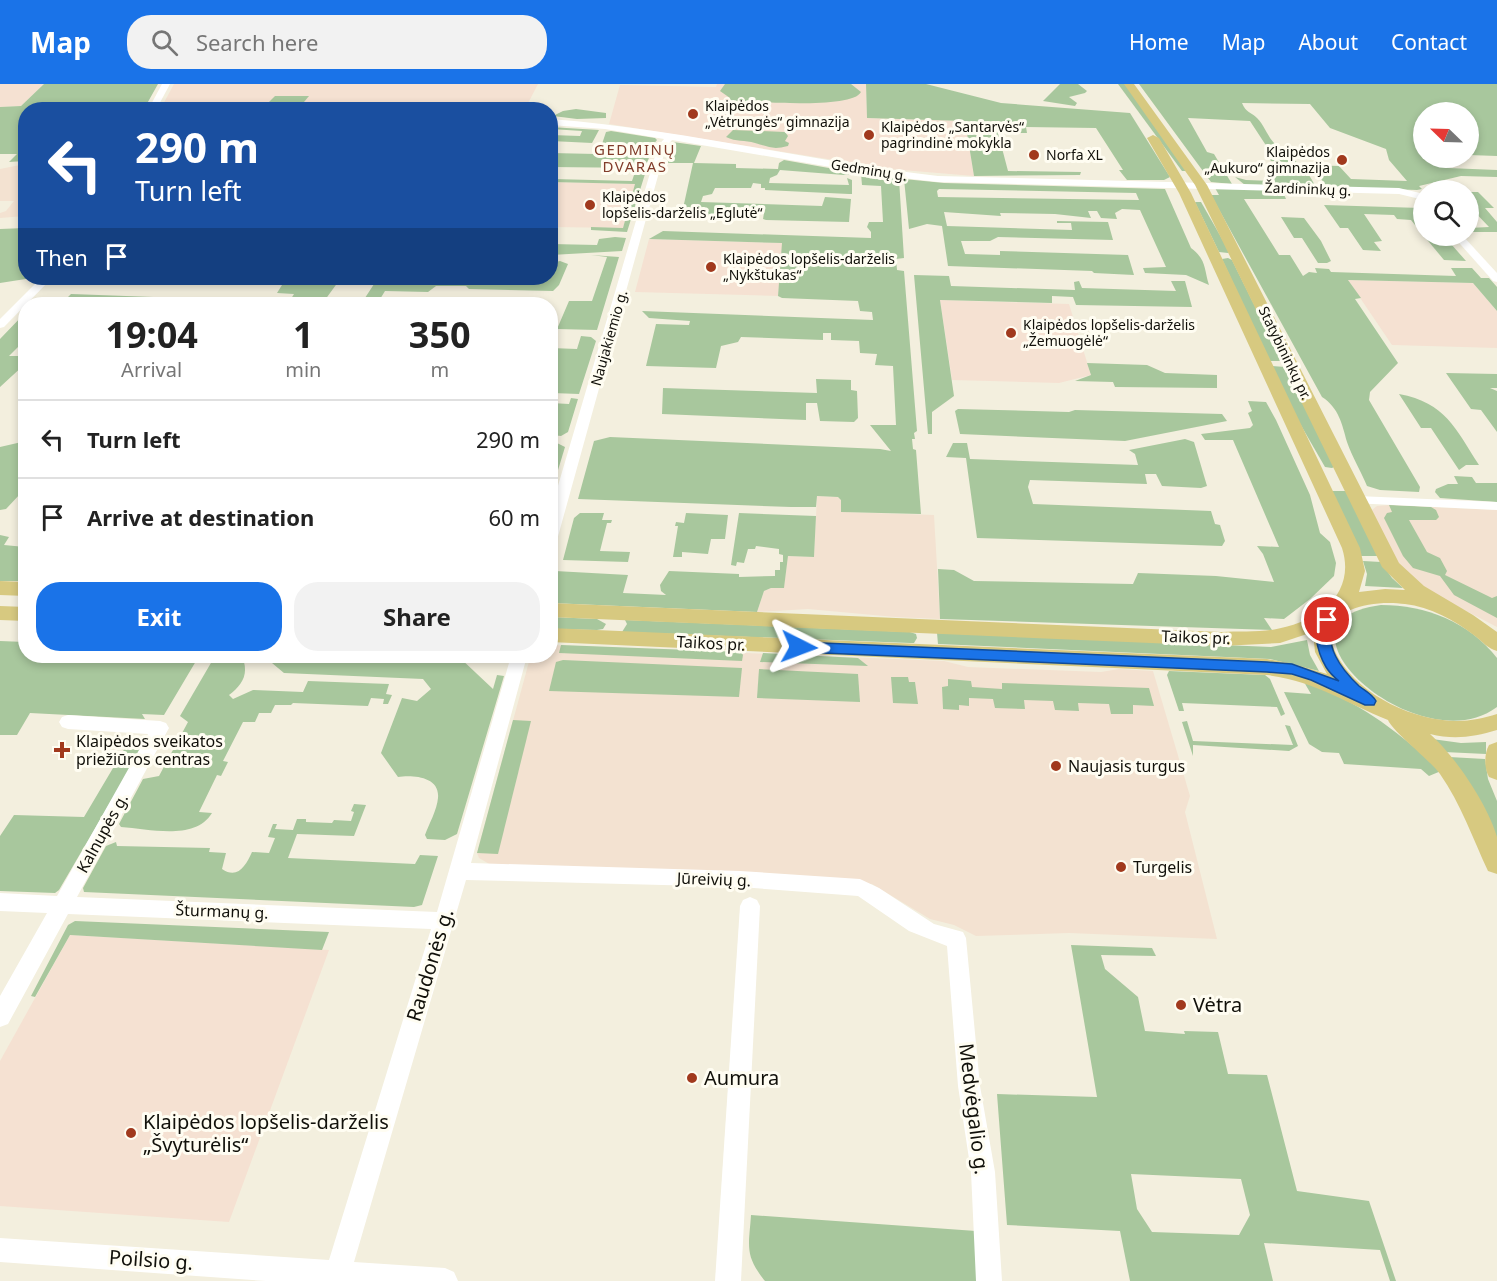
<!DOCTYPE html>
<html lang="en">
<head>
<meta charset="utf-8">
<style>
	body { margin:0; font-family:"Noto Sans",sans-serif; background:#f2f2f2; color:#222; height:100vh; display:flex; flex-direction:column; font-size:22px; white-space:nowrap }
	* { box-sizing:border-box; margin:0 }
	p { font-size:20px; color:#767676 }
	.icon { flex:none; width:33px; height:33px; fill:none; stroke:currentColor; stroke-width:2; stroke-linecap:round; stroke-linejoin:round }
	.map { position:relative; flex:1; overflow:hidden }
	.side { position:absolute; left:18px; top:213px; width:540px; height:366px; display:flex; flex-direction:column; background:#fff; border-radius:24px; box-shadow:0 3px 9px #0003 }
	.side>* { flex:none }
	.top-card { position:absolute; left:18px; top:18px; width:540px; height:183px; border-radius:24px; box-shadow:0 3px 9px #0003; background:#1a4fa0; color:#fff; overflow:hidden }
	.needle { width:39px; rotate:293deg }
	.buttons { position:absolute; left:1413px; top:18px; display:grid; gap:12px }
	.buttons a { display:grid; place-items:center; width:66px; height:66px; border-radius:50%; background:#fff; box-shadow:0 3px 9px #0003; font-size:30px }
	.pin { position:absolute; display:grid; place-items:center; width:51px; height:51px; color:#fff; margin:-26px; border:3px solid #fff; border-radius:50%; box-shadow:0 2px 6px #0007 }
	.me { position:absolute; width:66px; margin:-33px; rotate:93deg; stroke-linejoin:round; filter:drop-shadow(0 0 4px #0008) }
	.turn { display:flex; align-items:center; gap:21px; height:126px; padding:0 18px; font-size:27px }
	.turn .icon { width:78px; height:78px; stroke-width:2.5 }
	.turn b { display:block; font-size:42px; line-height:51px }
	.then { display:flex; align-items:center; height:57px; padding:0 18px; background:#0003; gap:12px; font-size:22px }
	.eta { display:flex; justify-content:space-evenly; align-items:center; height:102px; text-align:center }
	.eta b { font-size:36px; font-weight:700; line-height:42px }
	.button { display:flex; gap:12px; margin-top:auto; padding:12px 18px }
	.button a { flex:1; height:69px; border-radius:24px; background:#1a73e8; color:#fff; font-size:24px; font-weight:700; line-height:69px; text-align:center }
	.button a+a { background:#f2f2f2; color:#222 }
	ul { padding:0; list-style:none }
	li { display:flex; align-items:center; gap:18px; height:78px; padding:0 18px; border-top:2px solid #e0e0e0 }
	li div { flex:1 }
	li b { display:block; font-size:22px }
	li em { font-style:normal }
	header { display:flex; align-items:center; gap:36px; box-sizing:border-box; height:84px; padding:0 30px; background:#1a73e8; color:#fff }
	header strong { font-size:28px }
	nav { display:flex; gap:33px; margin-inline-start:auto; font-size:21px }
	.search { width:420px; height:54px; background:#f2f2f2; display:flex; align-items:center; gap:15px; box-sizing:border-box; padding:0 21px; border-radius:24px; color:#767676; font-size:22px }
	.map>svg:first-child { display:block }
</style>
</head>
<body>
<header>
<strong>Map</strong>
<div class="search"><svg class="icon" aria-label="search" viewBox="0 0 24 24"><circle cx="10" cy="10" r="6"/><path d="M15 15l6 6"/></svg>Search here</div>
<nav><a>Home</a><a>Map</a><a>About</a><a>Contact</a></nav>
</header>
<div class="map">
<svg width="1497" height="1197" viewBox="0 0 1497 1197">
	<rect width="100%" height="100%" fill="#f3efde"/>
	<g fill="#f3e2d1">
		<path d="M25,80V132L0,134V129L6,127L14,117H0V85Z"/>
		<path d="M817,412L838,413L841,416L842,428L934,431L940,535L895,533L808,525L757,528L764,507L771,504L784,503L788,472L814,473Z"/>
		<path d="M1389,421L1497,426V543L1430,508L1397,481L1372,426L1377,422Z"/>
		<path d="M551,561L944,577L968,583L1101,588L1119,585L1153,587L1190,712L1185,728L1217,855L1069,849L976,852L954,841L930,835L872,800L758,791L491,781L479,774L477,769L530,574L531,572H550Z"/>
	</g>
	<g fill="#f5e1d2">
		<path d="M0,0H44L21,22L0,23Z"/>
		<path d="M174,0H538L525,25L160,26Z"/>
		<path d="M717,0H866L867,34L965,37L974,92L890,85L609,40L620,1L716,3Z"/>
		<path d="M551,98L636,100L623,144L551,143Z"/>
		<path d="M649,155L783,159L778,212L635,208Z"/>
		<path d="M1348,196L1473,199L1497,227V264L1392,261Z"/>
		<path d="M940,216L1069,220L1091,291L1059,299L952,296Z"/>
		<path d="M70,851L329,866L229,1138L0,1122V977Z"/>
	</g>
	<g fill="#a8c79d" fill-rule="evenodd">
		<path d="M44,0H158L144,25H130L135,19L132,18L82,20L78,25L26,26L25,77L9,78L17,70H0V23L21,22Z"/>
		<path d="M725,0H851L861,8C852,26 750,17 728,17L730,14L720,7Z"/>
		<path d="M866,0H926L1001,19L1130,29L1170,93L1164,96H1127L1119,86H1123L1096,44L1026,43L1027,49H998L1008,87L1081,88L1080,91L974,92L965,37L867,34Z"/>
		<path d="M1060,0H1078L1087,7L1085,9L1069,13L1077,19L1075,22L1043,17Z"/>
		<path d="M1118,0H1125L1187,87H1182Z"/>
		<path d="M1139,0H1497V72L1469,71L1468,28H1424V74H1433L1448,84L1497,86V93L1461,92L1419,102L1422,105L1417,106L1327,103L1311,81L1339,82L1351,95L1407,97L1389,76L1386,65L1330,44L1310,20L1242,19C1246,29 1251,28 1257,34C1265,42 1268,54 1276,61C1291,74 1307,83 1315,102L1245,101L1235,93L1246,96L1275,97L1272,91H1294L1293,85L1286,78L1271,77L1267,70L1275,71L1271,64L1267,63L1250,37L1188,34L1207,68L1214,70L1232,100L1211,98Z"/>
		<path d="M275,12H309L299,24L264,23Z"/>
		<path d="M576,25L606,29V34L577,35L553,32L563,27Z"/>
		<path d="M550,43L599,46L592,59L551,57V51L580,52L582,47L551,45Z"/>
		<path d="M733,46L785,48L788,52L785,57L789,59L788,62C773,66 769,63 755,59C745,56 736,58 726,53Z"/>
		<path d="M611,47L655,54L657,56L653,61L602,60L606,48Z"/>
		<path d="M673,58L701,62L694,79L736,80V84L778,85L779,79L784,76L851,88L850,90L844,91L780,86L777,91L770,94L769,99L849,101L847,94L852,96V110H849L765,106V104H761V100L753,99L751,104H715L712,110L703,112L701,118L822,122L825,113L851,115L849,138L766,136L763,135L764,129H756L753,136L655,132L657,128L682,129L693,79H667Z"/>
		<path d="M643,64L652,66L645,84L551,83V69L641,71Z"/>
		<path d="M557,87L553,95L632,97L635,88L645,90L627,148L591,146V143L623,144L635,100L551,98V88Z"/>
		<path d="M861,90L899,95L904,174L896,175L897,186L904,187L917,347L914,349L915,355H912L913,365L916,366L921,430L841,428V416L838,413L817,412L816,423H791L578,415L594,357L610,353L880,365L891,367L870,341H896L893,282L875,281L877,270L860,269L859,257L831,256V249H823V256L741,253L738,258L721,262L716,284L646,282L656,240L689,241L690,237L649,234L642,227L873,236L872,228L860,227L858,217L782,214L778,212L782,159L649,155L663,147L871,154V148L867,143L869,138H883L881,102L862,101Z"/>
		<path d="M904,95L944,99L1165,105L1191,164C1207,176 1204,186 1209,201L1186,191L1145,189L1143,184L1166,183L1140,126L1122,125L1115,129L1117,135L1101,134L1097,127H1088L1091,134L1055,130L1000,129L1001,132L944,128L947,142L1072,146L1071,139H1057V137L1108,138L1113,156L998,153L990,157H961L965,170L1000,171V167L1128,171L1134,191L1094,189L1092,187L948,182L942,142L927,140L909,145ZM939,105L1136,109L1139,116L938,113L937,107Z"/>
		<path d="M1215,104L1282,106L1286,115H1244L1279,171H1290L1303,192L1309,188L1317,189L1315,184L1329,185L1331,188L1456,192L1451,184H1472L1481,194H1489L1497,203V227L1473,199L1348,196L1361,214L1355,215L1398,279L1370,308L1369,316L1420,403L1419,408L1380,406L1367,402C1361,387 1352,373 1347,358C1342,340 1339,324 1322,313L1211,111H1219Z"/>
		<path d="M1469,108H1478L1494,124H1485L1497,138V148H1469V144L1489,143L1469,122Z"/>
		<path d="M1195,118H1201L1229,167L1228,169L1219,168Z"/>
		<path d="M1324,121L1421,124L1423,127V151L1411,136L1397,135L1394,131L1364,130L1382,157L1374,158L1381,167L1363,166L1348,144H1340Z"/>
		<path d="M1281,133L1304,134L1321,157L1331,177L1327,179H1318L1302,154H1294Z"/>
		<path d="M25,144L26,194H32L0,199V145Z"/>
		<path d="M1424,152H1444L1466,177L1444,176Z"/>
		<path d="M615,153L626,154L622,167L551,171V160L597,161L599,155Z"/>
		<path d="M591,171L619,173L597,246L557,245L569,217H592L607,173Z"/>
		<path d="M1228,174L1232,176L1282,277H1269L1222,175Z"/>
		<path d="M560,177L568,180L559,201L553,207L469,205L466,202H436L428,208L385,207L377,220H361L378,194H550L551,179Z"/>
		<path d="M914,191L949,192L951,202L1075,206L1074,198L1079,197L1082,204L1176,207L1171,197H1185L1192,223L1076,221L1073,213L1052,212V219L940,216L954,312L932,328V350H928Z"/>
		<path d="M217,194H341L322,220H167L65,216L71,210L289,218L294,210L277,209L282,201L214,197Z"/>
		<path d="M25,229V256L9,272H25V280L0,303V255Z"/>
		<path d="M581,252L591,253L596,257L579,310L552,309L551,264L577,265Z"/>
		<path d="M1087,279L1147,281L1165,289L1217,291V304L1115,303L1113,298L1075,297L1091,291Z"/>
		<path d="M1272,282L1285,283L1334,383L1332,384L1325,383L1295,331Z"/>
		<path d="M1446,289L1497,290V304H1490L1497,307V348L1481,326L1471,325Z"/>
		<path d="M816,295L851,296V306L857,307L858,334L854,338L820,337L817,319H806V336L662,330L663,304L817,309Z"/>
		<path d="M1399,310C1446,319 1455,344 1479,381H1466L1459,386L1431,344H1421Z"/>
		<path d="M571,314L578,315L568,348L561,352L551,351V319L569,320Z"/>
		<path d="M1248,317L1266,318L1276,336L1310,411L1320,449L1330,458L1336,479L1334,492L1310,515L1284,535L1264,534L1272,546L940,535L938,485L954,486L974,497L1133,500L1138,489L1216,492L1274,498L1263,470L1257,462L1279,463L1233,356H1205L1201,350L1250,344L1253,341L1248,329L1252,327Z"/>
		<path d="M958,325L1069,328L1075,326L1222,330L1227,337L1125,357L960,350L955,327Z"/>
		<path d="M1185,355L1194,358L1207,402L1201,404L1162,402L1156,390H1145L1147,400L1030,396L1028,403L1033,420L1211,427L1215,440L1220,441L1225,457L1222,462L977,454L966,374L946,373L953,359H967L970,375L1138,381L1135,370L1129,366Z"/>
		<path d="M551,356L565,363L555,396H551Z"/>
		<path d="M26,357L25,409H21L6,425L0,426V363Z"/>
		<path d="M1454,392L1472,393L1476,399H1497V418L1440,414L1435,408L1436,405L1448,400H1458Z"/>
		<path d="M1331,407H1346L1379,472H1361Z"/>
		<path d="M1389,421L1431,423L1436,426L1439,433L1436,436H1409L1427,468L1440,474L1447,487L1445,491L1492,514L1497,512V534L1454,511L1440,492L1413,484L1403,472L1384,434L1387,429L1392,428Z"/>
		<path d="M580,429H604L602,436H612L611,439H607L600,467L630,468L628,478L563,476L574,434Z"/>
		<path d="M686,429L728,431L725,455H711L708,470L682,468V473H673L678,442H675L676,438L684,439Z"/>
		<path d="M739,429L816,432L814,473L788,472L784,504H771L764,507L757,528L551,519V502L555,487L628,491L623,509L666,511L661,507L660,501L669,487L739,490V493L775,492V486H780V478H783V471L779,470V465L756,462L755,465H748L744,479L737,478L736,482L731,481Z"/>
		<path d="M0,451L9,453L4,461L25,463V491L21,497H0Z"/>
		<path d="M1363,477L1381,478L1392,494L1403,504L1365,502L1367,490Z"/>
		<path d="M1381,521C1426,521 1469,538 1497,574V623C1420,681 1255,537 1381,521Z"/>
		<path d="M551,533L597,535L606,540L603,545L597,546L551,545Z"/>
		<path d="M625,536L910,548L916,550L917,554L914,559H910L622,548L627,540Z"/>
		<path d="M937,549L1271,563L1307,556L1310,571L1319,587L1270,575L938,560Z"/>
		<path d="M0,557L25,558L26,572H53L122,579L119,572H199L164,631L142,630L145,635L30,629L17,651H0Z"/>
		<path d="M561,561L741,568L743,571L742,577L559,569Z"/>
		<path d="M763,569L858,574L868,582L760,578Z"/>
		<path d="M215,572H249L244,578C248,593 240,603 229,611L233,615L253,606L303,608L308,597L389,600L386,610L392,611L388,620H383L384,615L371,614L368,622L293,619L291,621H275L271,629H259L255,638H243L223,677L228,678L221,692L217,691L199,728L212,729C195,757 150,745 121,743L119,740L143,695L159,692L188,638L180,632Z"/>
		<path d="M266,572H461L459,573L493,605L497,591L504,592L457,750L445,756L427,755L425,751C429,740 437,726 438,714C440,692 412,691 398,693L381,669L402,614L417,617L431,605L423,595L284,589L266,574Z"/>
		<path d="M563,576L742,584L739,613L549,607L556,578Z"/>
		<path d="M759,585L858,590L860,618L757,614Z"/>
		<path d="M1169,587L1265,591L1270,595L1285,630L1281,632L1277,623L1182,619L1184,627H1179L1167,591Z"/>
		<path d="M891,593H908L909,598H915L918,620L893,619Z"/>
		<path d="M948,595L971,597L972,603L1002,605V599L1149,604L1154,622L1133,621V630H1111L1109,620L1078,619L1079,627L1055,626L1053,617L1024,616L1025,625L995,624L993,615L969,614V622L959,621V626L943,625L942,603L948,602Z"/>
		<path d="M1304,598C1362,619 1396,646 1441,687L1429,692L1421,685L1344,680L1339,669L1322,668L1309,660L1284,608L1311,610Z"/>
		<path d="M513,636L531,637L498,770L477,769Z"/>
		<path d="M1187,637L1193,657L1293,661L1285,641L1290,642L1298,662L1289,667L1193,661V672L1182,638Z"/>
		<path d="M132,652L142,664L59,806L55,809L0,807V752L14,731L84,733Z"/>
		<path d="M1432,655L1461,659L1486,658V670L1444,668Z"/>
		<path d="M1449,673L1485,675L1488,695L1497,717V759Z"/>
		<path d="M354,720L366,721L354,752L297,750L288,774L415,780L420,771L438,772L422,821L414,823L84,808L83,804L106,762L116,758L117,762L210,764L209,768L226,769L222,785C238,796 246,781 252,768L269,769L275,754L268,753L273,740H277L275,745L293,746L297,735H306V738L332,739L334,736L351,737L354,728L351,727Z"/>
		<path d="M75,837L329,848L322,866L70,851L35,913L31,912L68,841Z"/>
		<path d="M1071,861L1152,864L1156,872L1101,871L1105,885L1138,913L1145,947L1185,950L1184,947L1218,948L1228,990L1267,991L1297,1107L1369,1117L1396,1197H1390L1380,1166L1264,1159L1273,1197H1130L1120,1147L1007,1141L997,1010L1097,1013ZM1131,1090L1241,1095L1250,1131L1239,1151L1152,1148L1137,1125Z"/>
		<path d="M751,1131L976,1147L977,1197H765C744,1171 749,1162 751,1131Z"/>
	</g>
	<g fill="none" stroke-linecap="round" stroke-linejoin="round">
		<g fill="#fff" fill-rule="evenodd">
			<path d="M162,0H170L156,26H148Z"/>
			<path d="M550,35C681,45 808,77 938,92L1399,104L1424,110V116L1399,110L938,98L877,91L672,56L666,63L557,456L550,461V429L658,62L664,55L605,45L550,41Z"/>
			<path d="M1453,152H1463L1497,189V198L1493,197Z"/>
			<path d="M41,194H52L4,243L0,244V235Z"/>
			<path d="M1357,412L1497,418V426L1352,419L1350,416Z"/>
			<path d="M511,572H527L471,779L740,787L860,795L879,804L934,840L963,848L966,854L980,1002L995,1088L1002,1197H976L971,1088L958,1002L947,862L909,847L858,812L740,803L466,796L354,1178L445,1184L454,1188L458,1197H266L0,1178V1154L329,1176L431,845L68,830L8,940L0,943V912L47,829L0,827V809L57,812L148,650L68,645L62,643L59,638L62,633L68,631L160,637L166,639L169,644L77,813L437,828Z"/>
			<path d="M750,813L757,816L760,822L741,1197H715L740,822L743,816Z"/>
		</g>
		<g fill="#d7c980" fill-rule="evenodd">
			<path d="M1124,0H1134L1207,101L1399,479L1424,502L1473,531L1497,548V567C1487,564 1483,558 1475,552C1455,536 1430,523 1405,520C1370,515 1310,526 1339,575C1361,612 1415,637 1457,637C1471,637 1484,634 1497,630V646C1474,653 1454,656 1430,650C1455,672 1488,721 1497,753C1497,764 1497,779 1497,790L1488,787C1473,755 1461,720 1440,690C1429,675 1393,648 1388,636C1344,618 1317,598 1267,591L550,558V544L1267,575L1294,580L1327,590L1315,568L1313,548L1280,559L1221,562L550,533V519L1221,548C1241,547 1262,549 1281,544C1321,536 1356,508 1342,464L1179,109L1147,54L1153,51L1159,54L1191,109L1360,464L1365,487L1359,508L1385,505L1405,506L1382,483L1195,101Z"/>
			<path d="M0,497L26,498V512L0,511Z"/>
			<path d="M0,522L26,523V537L0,536Z"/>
			<path d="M1497,658V696L1489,693C1484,684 1484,670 1489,661Z"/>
		</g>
	</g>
	<path fill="#1a73e8" stroke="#114b97" stroke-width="1.5" d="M1327,532L1333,536C1324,562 1340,584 1359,602C1365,607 1372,610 1376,617L1374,621H1365L1311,596L1292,590L1267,588L799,568L793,563L799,558L1267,578L1292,580L1339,597C1334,593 1329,588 1326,583C1319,571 1307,537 1327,532Z"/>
	<g fill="#a1391d" stroke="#fffdf2" stroke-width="2">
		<circle cx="693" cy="30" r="6"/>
		<circle cx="869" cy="51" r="6"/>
		<circle cx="1034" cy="71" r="6"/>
		<circle cx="1342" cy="76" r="6"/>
		<circle cx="590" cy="121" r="6"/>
		<circle cx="711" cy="183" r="6"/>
		<circle cx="1011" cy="249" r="6"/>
		<path d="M59 657h6v6h6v6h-6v6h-6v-6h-6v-6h6z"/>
		<circle cx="1056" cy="682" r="6"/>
		<circle cx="1121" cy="783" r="6"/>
		<circle cx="1181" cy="921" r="6"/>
		<circle cx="692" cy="994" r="6"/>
		<circle cx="131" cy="1049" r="6"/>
	</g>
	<g text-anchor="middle" stroke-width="6" stroke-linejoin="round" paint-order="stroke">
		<g font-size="14" fill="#11100a" stroke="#fffdf2" text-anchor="start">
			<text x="705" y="27">Klaipėdos<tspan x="705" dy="16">„Vėtrungės“ gimnazija</tspan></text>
			<text x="881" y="48">Klaipėdos „Santarvės“<tspan x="881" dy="16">pagrindinė mokykla</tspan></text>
			<text x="1330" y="73" text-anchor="end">Klaipėdos<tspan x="1330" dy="16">„Aukuro“ gimnazija</tspan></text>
			<text x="1046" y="76">Norfa XL</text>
			<text x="602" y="118">Klaipėdos<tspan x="602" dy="16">lopšelis-darželis „Eglutė“</tspan></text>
			<text x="723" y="180">Klaipėdos lopšelis-darželis<tspan x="723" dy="16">„Nykštukas“</tspan></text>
			<text x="1023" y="246">Klaipėdos lopšelis-darželis<tspan x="1023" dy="16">„Žemuogėlė“</tspan></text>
		</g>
		<g font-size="14" fill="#11100a" stroke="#fffdf2">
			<text transform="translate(869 86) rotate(9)" y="5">Gedminų g.</text>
			<text transform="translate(1308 105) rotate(2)" y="5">Žardininkų g.</text>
			<text transform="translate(609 254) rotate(-74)" y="5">Naujakiemio g.</text>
			<text transform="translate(1285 269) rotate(64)" y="5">Statybininkų pr.</text>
		</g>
		<g font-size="15" letter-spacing="1.5" fill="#823d2b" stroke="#fffdf2">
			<text x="635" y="71">GEDMINŲ<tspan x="635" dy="17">DVARAS</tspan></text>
		</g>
		<g font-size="16" fill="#11100a" stroke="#fffdf2">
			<text transform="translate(1196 553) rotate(2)" y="6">Taikos pr.</text>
			<text transform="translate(711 559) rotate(3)" y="6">Taikos pr.</text>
			<text transform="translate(102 749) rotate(-61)" y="6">Kalnupės g.</text>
			<text transform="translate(714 795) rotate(2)" y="6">Jūreivių g.</text>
			<text transform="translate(222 827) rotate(2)" y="6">Šturmanų g.</text>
		</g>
		<g font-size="16" fill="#11100a" stroke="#fffdf2" text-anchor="start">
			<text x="76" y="663">Klaipėdos sveikatos<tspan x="76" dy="18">priežiūros centras</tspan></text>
			<text x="1068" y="688">Naujasis turgus</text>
			<text x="1133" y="789">Turgelis</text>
		</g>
		<g font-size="20" fill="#11100a" stroke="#fffdf2">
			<text transform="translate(430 881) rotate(-73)" y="7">Raudonės g.</text>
			<text transform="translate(974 1025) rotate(83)" y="7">Medvėgalio g.</text>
			<text transform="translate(151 1176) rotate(4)" y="7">Poilsio g.</text>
		</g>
		<g font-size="20" fill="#11100a" stroke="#fffdf2" text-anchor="start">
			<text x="1193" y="928">Vėtra</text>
			<text x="704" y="1001">Aumura</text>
			<text x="143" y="1045">Klaipėdos lopšelis-darželis<tspan x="143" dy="23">„Švyturėlis“</tspan></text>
		</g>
	</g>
</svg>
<div class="buttons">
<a><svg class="needle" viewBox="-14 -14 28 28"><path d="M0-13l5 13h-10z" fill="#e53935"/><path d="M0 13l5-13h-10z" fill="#767676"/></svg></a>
<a><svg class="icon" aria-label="search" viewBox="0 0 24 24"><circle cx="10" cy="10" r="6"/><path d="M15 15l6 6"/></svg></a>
</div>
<div class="pin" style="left:1327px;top:536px;background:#d93025"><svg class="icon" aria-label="arrive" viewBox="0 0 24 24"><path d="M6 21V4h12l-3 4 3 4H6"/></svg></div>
<svg class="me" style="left:799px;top:563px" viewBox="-20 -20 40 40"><path d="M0-17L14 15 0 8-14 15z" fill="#1a73e8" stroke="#fff" stroke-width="4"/></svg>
<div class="top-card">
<div class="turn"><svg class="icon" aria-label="left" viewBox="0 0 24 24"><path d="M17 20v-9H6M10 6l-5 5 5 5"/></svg><div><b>290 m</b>Turn left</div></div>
<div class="then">Then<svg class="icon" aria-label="arrive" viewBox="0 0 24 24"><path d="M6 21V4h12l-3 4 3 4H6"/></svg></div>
</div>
<section class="side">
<div class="eta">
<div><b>19:04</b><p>Arrival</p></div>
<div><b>1</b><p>min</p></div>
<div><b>350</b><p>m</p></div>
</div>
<ul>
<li><svg class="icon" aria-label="left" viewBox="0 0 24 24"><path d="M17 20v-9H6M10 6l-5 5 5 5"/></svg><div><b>Turn left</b></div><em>290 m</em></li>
<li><svg class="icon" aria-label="arrive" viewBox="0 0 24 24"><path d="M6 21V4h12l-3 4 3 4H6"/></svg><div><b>Arrive at destination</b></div><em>60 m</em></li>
</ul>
<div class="button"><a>Exit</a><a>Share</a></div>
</section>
</div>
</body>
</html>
